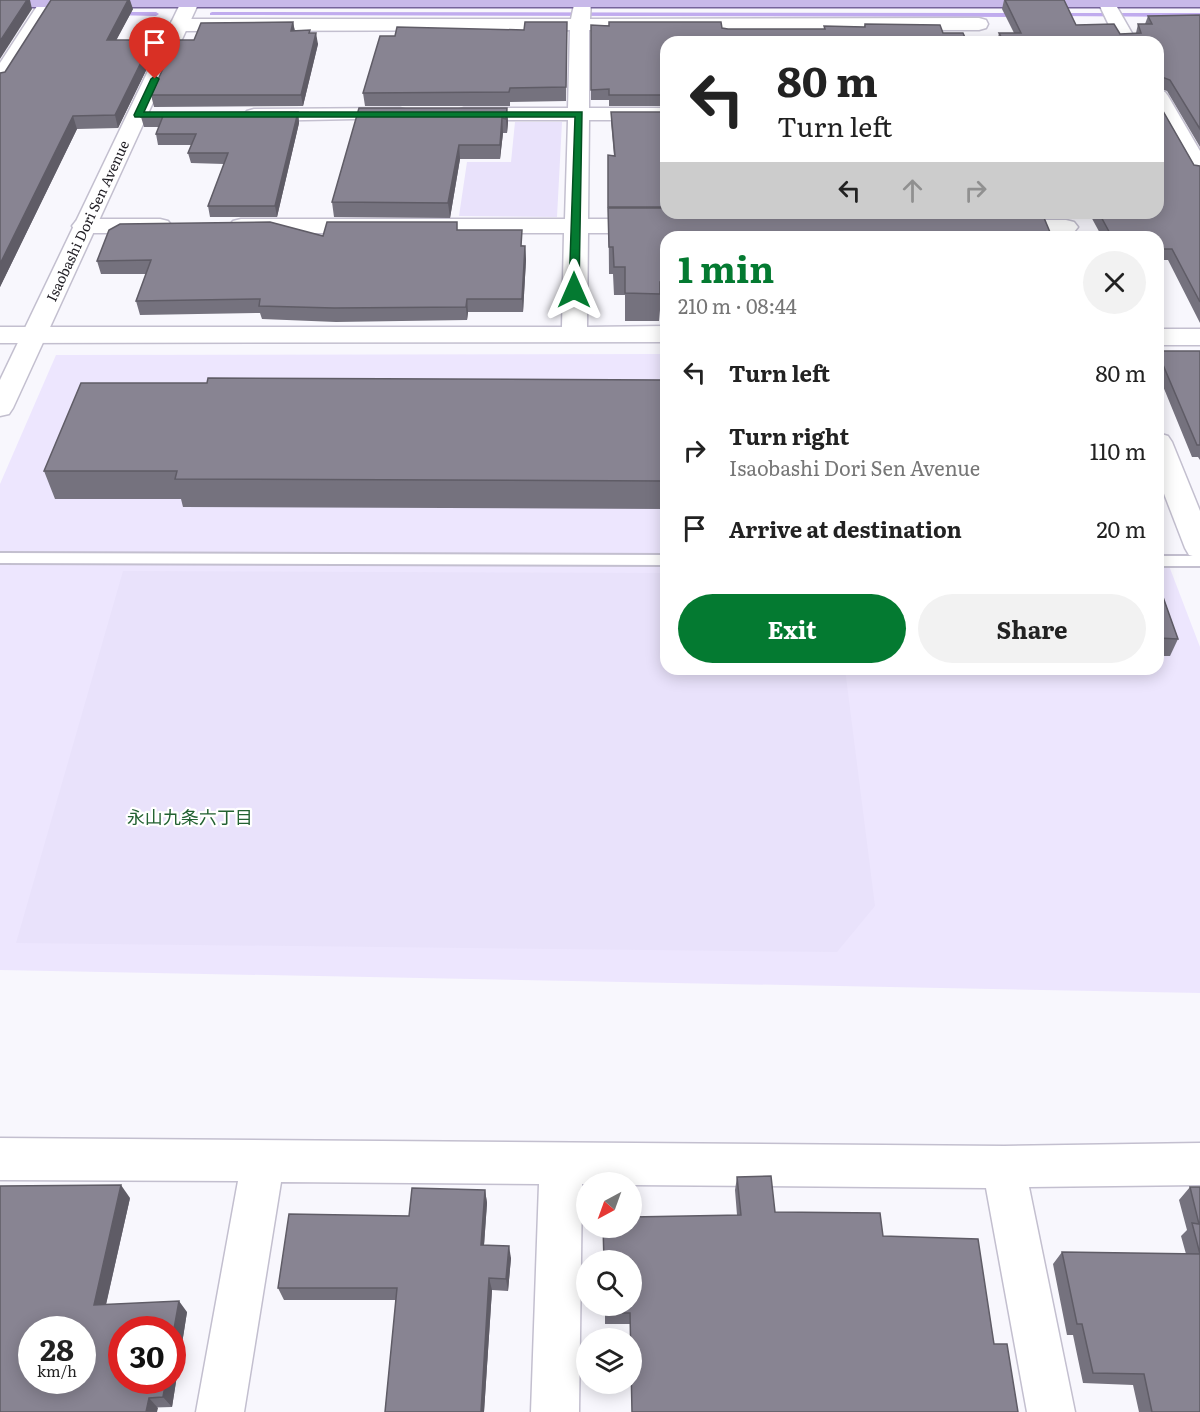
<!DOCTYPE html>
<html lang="en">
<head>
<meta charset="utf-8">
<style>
	body { margin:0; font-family:Literata,"Noto Sans JP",serif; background:#f2f2f2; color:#222; height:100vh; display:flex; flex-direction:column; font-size:22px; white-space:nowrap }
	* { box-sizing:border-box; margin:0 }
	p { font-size:20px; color:#767676 }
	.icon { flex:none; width:33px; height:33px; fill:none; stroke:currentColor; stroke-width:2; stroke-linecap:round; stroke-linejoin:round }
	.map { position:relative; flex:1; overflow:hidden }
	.side { position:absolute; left:660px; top:231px; width:504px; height:444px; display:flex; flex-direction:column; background:#fff; border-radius:18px; box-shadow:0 3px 15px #0003 }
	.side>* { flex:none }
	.banner { position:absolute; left:660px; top:36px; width:504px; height:183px; border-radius:18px; box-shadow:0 3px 15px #0003; background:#fff; color:#222; overflow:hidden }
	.needle { width:39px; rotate:221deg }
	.controls { position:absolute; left:576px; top:1172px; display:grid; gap:12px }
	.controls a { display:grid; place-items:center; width:66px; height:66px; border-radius:50%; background:#fff; box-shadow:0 3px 15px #0003; font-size:30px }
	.speed { position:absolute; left:18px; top:1316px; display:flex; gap:12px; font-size:30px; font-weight:700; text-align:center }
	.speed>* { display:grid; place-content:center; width:78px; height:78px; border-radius:50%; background:#fff; box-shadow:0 3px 15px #0003; line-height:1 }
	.speed small { font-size:15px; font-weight:400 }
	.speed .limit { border:9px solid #d22; background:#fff; color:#111 }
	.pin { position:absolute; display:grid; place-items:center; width:51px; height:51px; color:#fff; margin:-62px -26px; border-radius:50% 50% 50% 0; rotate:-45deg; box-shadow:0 0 6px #0007 }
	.pin .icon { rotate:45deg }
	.me { position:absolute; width:66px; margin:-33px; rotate:0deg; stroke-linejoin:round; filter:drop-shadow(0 0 4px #0008) }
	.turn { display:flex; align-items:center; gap:21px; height:126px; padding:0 18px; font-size:27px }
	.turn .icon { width:78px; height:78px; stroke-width:2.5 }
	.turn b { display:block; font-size:42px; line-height:51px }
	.lanes { display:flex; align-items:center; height:57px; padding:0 18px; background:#0003; justify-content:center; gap:30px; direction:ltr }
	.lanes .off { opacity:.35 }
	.round { display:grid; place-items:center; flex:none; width:63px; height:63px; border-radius:32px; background:#f2f2f2 }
	.summary { display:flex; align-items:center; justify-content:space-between; height:102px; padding:0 18px }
	h1 { font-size:36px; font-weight:700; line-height:45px; color:#047a31 }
	.primary-button { display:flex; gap:12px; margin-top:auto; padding:12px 18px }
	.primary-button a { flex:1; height:69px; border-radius:36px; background:#047a31; color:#fff; font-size:24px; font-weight:700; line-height:69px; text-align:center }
	.primary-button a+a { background:#f2f2f2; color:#222 }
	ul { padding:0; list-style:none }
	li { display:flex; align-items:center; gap:18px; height:78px; padding:0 18px }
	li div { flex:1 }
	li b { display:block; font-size:22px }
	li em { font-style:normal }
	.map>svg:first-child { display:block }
</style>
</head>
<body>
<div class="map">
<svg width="1200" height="1412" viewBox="0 0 1200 1412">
	<rect width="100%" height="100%" fill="#f8f7fd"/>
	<path fill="#ede6fe" d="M666,354V669H1158V537L1200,647V993L0,970V484L56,355Z"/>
	<g fill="#e9e2fb">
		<path d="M515,122H562L557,217L459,216L467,162H511Z"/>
		<path d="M123,571L666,573V669H845L875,906L837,952L16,943Z"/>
	</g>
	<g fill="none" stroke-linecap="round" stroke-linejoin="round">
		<g fill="#c0abee" fill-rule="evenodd">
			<path d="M115,12H156L159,14L156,16L113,15V13Z"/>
			<path d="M212,12L1020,13L1023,15L1020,17L210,15V13Z"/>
			<path d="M1056,13H1200V17L1054,16V14Z"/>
		</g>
		<defs>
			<g id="service">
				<path d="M0,553L666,555V565L0,563Z"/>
				<rect x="1158" y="556" width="42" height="10"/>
			</g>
			<g id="minor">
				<path d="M41,0L58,1L7,83L0,85V63Z"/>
				<path d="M575,0H591L590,19L979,18L986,20L988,24L986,28L979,30H589V108H666V120H589L588,219H652L660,221L664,226L660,231L652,233H588L587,327L666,326V342L0,343V327H562L564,233H241L233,231L229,226L233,221L241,219H565L568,120H464L457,118L454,114L457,110L464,108H568L570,30L179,31L172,29L170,25L172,21L179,19H571Z"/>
				<path d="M1097,0H1113L1137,42H1117Z"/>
				<path d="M1158,90L1165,92L1168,96L1200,151V177L1192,175L1189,170L1158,114Z"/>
				<path d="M400,108L407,110L410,114L407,118L254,121L247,119L244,115L247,111L254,109Z"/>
				<path d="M84,219H160L168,221L172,226L168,231L160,233H84L76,231L72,226L76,221Z"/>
				<path d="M1003,220H1066L1074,222L1078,227L1074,232L1066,234L995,232L991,227L995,222Z"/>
				<rect x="1158" y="329" width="42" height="16"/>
				<path d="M1158,433L1168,436L1172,442L1200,511V558L1189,555L1185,548L1158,478Z"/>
				<path d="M0,1138L1004,1146L1200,1143V1185L1029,1187L1075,1412H1027L986,1188L632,1185V1182H586V1184H582L579,1412H531L539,1184L281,1182L244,1412H196L238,1181L0,1180Z"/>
			</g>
			<path id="tertiary" d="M182,0H200L13,408L9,414L0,416V380Z"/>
			<rect id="primary" x="0" y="0" width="1200" height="7"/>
		</defs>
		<use href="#service" stroke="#c3bfcf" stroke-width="4"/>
		<use href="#minor" stroke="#c3bfcf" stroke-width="3"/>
		<use href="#tertiary" stroke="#c3bfcf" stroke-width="3"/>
		<use href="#primary" stroke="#76649b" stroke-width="3"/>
		<use href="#service" fill="#fff" fill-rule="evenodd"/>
		<use href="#minor" fill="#fff" fill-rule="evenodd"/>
		<use href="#tertiary" fill="#fff" fill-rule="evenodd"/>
		<use href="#primary" fill="#c8b9e9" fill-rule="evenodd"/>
	</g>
	<g fill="#75727e">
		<path d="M1004,0H1064L1076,25L1120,34L1136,33L1138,24H1145L1148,16L1200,15V147L1167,91L1159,88V104L1194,165L1200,166V323L1168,260H1158V237H1102L1089,213H1158V42H997L999,33H1014L1002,9Z"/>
		<path d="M133,9L116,40L155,52L118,128L77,129L0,287V73L5,72Z"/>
		<path d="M293,22L295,31L310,33L318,44L303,106L154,107L151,95L194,40Z"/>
		<path d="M567,22L566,101L510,102V106H365L363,93L395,36L524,30Z"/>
		<path d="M865,24L943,33L666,42V106H609V100H591V25L728,29H824V26L864,27Z"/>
		<path d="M507,108L508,122L507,133H503L500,159H460L450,218L334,217L332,202Z"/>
		<path d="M298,112L299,123L277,217H210L208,206L224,164L191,163L188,153L192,145H158L156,134L159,127H144L141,117Z"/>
		<path d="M611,112H666V309L660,310L659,321H625V295H614L613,274H609L608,155L614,156L611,122Z"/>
		<path d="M457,230L525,246L526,260L523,312H468L467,320L336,322L262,319L260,313L140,315L136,301L146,274H101L97,261L323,236Z"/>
		<path d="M1158,351H1200V460L1198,457H1192L1158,374Z"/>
		<path d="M666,380V509L183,507L181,499H55L44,471L207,383Z"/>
		<path d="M1158,583L1178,639L1170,656H1158Z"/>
		<path d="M737,1177L775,1212L883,1236L994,1344L1018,1412H632V1338H630V1324H605V1305L737,1215L735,1190Z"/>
		<path d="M1190,1187H1200V1412H1139L1133,1385L1083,1383L1073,1335H1067L1053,1264L1062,1252L1186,1254L1181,1236L1187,1230L1179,1200Z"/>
		<path d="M485,1190L487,1203L484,1246L511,1258L508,1291L492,1290L484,1412H385L396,1300H284L278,1288L409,1216Z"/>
		<path d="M130,1198L106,1305L187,1312L172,1407L0,1412Z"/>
	</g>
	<g fill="#5f5c66">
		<path d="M27,0H30L32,9L0,59V41Z"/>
		<path d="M128,0H130L133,9L110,52L107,40Z"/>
		<path d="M293,22L295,33L291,31Z"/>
		<path d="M316,33L318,44L303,106L301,95Z"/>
		<path d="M152,40L155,52L118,128L115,115Z"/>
		<path d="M507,108L508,122L507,133L506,119Z"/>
		<path d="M298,112L299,123L277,217L275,206Z"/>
		<path d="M73,116L77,129L0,287V264Z"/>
		<path d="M502,118L503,133L500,159V145Z"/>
		<path d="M459,145L460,159L450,218L448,203Z"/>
		<path d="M525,246L526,260L523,312L522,299Z"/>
		<path d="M467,299L468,312L467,320L466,307Z"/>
		<path d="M121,1185L130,1198L103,1317L94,1305Z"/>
		<path d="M485,1190L487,1203L483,1258L481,1245Z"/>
		<path d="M509,1246L511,1258L508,1291L506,1279Z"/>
		<path d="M489,1278L492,1290L484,1412H481Z"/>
		<path d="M179,1301L187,1312L172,1407L163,1397L166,1380H172V1340Z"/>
		<path d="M149,1398L158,1408L157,1412H146Z"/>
	</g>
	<g fill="#888492" stroke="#5f5c66" stroke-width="1.5" fill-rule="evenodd">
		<path d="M0,0H27L0,41Z"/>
		<path d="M51,0H128L107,40H152L115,115L73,116L0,264V73L5,72Z"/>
		<path d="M1005,0H1064L1076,25L1114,24L1120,34L1141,33L1138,24H1152L1148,16L1200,15V129L1170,80L1162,77L1159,79V104L1194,165L1200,166V302L1172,249H1158V237H1112L1099,213H1158V42H1004L999,33H1021Z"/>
		<path d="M293,22L291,31L310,30L309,33H316L301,95H151L176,40H194L201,23Z"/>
		<path d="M525,22H567L566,87L510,88L509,92L363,93L380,36H395L397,27L524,30Z"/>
		<path d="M609,22H721L722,28L728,29H825L824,26L865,27V24L940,25L943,33H963L967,42H666V95H609V89L591,90V25L609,26Z"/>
		<path d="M359,108H507L506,119L502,118L500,145H459L448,203L332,202Z"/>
		<path d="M298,112L275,206H208L228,153H188L196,134H156L163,116L141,117L143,113Z"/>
		<path d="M611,112H666V207H608V155L615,156Z"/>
		<path d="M608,208H666V213H1042L1052,237H666V282H660V294L625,293V267H614L613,247H609Z"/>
		<path d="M270,222L323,236L327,222H457V230H522L521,246H525L522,299H467L466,307L334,308L259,306L260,299L136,301L151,260L97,261L109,230L120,224Z"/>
		<path d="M1158,351H1200V445H1197L1158,353Z"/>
		<path d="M208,378L666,380V481L175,479L177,471H44L81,383H207Z"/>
		<path d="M1158,583L1178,639L1158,638Z"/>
		<path d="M771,1176L775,1212L880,1213L883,1236L978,1239L994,1344H1007L1018,1412H632L630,1313H605V1305H632V1260H604L603,1227H632V1217L741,1215L737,1177Z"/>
		<path d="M121,1185L94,1305L179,1301L172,1340V1329H122V1380H166L163,1397L149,1398L146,1412H0V1186ZM32,1329H82V1380H32Z"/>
		<path d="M1190,1187H1200V1254L1192,1223L1199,1224Z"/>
		<path d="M412,1188L485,1190L481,1245L509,1246L506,1279L489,1278L481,1412H385L397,1288H278L289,1214L409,1216Z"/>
		<path d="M1062,1252L1200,1254V1412H1152L1144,1374L1093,1373L1082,1324H1077Z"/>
	</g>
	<path fill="#047a31" stroke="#034f20" stroke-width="1.5" d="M155,76L159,79L144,112H582L579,290L574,293L569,290L575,117H135L134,115L151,79Z"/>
	<g text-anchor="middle" stroke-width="4.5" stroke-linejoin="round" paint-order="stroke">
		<g font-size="14" fill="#201e24" stroke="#fff">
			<text transform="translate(88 221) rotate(-65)" y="5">Isaobashi Dori Sen Avenue</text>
		</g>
		<g font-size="18" fill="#236232" stroke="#fff">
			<text x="190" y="824">永山九条六丁目</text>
		</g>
	</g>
</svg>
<div class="controls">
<a><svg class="needle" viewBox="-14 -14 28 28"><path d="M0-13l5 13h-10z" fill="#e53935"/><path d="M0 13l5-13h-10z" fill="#767676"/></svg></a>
<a><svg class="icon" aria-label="search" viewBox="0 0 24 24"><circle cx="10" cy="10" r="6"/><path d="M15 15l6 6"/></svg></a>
<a><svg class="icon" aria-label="layers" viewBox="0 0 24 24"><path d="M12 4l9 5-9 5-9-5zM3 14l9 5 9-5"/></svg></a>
</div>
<div class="speed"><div>28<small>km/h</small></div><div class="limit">30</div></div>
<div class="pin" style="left:155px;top:79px;background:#d93025"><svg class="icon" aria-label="arrive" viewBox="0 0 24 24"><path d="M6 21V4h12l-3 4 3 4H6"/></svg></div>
<svg class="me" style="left:574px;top:290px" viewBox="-20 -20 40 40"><path d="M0-17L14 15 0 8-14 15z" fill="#047a31" stroke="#fff" stroke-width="4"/></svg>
<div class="banner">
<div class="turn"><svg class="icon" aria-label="left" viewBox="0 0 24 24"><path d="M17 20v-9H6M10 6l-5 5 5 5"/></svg><div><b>80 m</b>Turn left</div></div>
<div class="lanes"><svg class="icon" aria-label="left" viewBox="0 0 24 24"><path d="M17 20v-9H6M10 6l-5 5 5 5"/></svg><svg class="icon off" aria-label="ahead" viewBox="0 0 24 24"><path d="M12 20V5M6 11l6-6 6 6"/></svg><svg class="icon off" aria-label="right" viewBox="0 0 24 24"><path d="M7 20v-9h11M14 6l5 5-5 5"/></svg></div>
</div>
<section class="side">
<div class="summary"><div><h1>1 min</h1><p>210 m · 08:44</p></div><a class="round"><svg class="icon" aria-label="close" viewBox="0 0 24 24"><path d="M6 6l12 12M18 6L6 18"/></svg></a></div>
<ul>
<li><svg class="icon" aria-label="left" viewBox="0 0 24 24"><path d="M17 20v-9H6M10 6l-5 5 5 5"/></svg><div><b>Turn left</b></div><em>80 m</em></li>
<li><svg class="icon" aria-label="right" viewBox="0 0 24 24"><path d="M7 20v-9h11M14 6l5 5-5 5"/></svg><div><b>Turn right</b><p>Isaobashi Dori Sen Avenue</p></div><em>110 m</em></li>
<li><svg class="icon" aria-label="arrive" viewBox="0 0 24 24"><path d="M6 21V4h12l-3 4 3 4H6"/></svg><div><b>Arrive at destination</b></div><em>20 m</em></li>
</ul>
<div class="primary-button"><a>Exit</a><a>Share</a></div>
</section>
</div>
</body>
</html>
